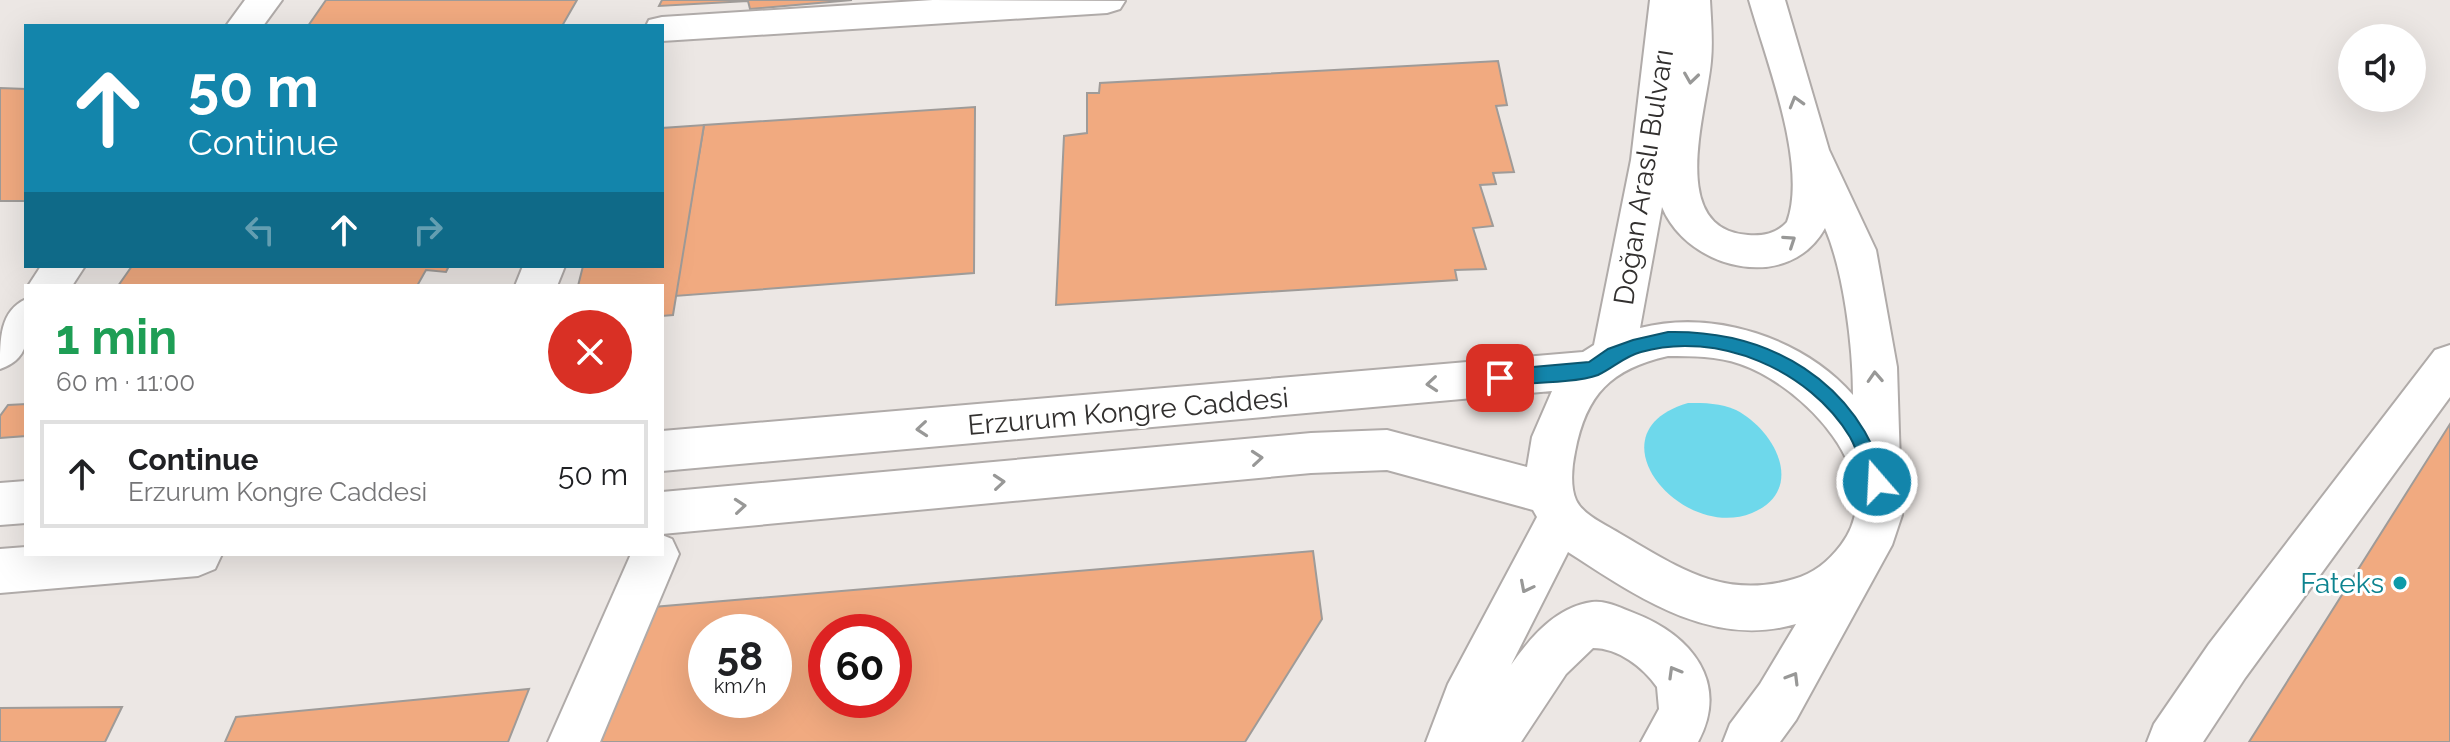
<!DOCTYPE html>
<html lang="en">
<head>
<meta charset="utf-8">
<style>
	body { margin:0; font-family:Raleway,sans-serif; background:#f2f2f2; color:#202124; height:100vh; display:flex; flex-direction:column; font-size:30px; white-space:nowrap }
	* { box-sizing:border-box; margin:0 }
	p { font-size:26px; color:#757577 }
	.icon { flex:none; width:44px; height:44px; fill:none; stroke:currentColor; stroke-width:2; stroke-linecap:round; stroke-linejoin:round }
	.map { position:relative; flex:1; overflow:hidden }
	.drawer { position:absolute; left:24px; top:284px; width:640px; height:272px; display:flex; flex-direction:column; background:#fff; border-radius:0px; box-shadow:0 8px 32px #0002 }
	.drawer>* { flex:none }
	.top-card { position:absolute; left:24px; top:24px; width:640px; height:244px; border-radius:0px; box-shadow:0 8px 32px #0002; background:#1385ab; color:#fff; overflow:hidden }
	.buttons { position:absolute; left:2338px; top:24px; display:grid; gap:16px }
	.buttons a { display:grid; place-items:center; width:88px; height:88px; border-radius:50%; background:#fff; box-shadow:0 8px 32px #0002; font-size:40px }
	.speed { position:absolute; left:688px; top:614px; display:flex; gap:16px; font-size:40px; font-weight:700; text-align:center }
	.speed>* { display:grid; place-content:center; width:104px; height:104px; border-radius:50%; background:#fff; box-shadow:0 8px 32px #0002; line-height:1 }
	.speed small { font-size:20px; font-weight:400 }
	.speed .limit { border:12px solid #d22; background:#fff; color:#111 }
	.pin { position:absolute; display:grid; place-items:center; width:68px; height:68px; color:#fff; margin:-34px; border-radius:16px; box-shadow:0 4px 12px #0006 }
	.me { position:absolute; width:88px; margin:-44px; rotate:341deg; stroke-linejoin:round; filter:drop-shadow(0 0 6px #0008) }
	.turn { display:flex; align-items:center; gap:28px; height:168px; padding:0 32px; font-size:36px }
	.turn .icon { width:104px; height:104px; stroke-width:2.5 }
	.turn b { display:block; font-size:56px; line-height:68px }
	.lanes { display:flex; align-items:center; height:76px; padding:0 32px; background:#0003; justify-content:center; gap:40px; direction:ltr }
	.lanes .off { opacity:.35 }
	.round { display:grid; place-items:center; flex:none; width:84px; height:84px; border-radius:42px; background:#f2f2f2 }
	.headline { display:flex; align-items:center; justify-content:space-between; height:136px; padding:0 32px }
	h1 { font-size:48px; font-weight:700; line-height:60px; color:#1e9e55 }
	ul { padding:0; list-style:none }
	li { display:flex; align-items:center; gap:24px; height:108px; margin:0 16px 12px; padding:0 16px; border:4px solid #e0e0e0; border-radius:0px }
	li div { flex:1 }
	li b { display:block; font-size:30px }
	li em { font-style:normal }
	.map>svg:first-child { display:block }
</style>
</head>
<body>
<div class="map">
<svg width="2450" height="742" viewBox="0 0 2450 742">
	<rect width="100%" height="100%" fill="#ece7e4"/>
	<path fill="#6ed8eb" d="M1688,403C1705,403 1721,403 1736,410C1775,430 1807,490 1752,513C1681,542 1588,432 1688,403Z"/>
	<g fill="#f1aa80" stroke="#9f9b98" stroke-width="2" fill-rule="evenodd">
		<path d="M326,0H577L562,26H308Z"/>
		<path d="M662,0H852L750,9L748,1L659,6Z"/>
		<path d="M1498,61L1507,105L1496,106L1514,172L1493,173L1496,184L1480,185L1493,226L1473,228L1486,269L1455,270L1457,280L1056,305L1064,136L1087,133V93H1099L1100,83Z"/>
		<path d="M0,88L26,89V201H0Z"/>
		<path d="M975,107L974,273L675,296L704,125Z"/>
		<path d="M704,125L673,315L662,316V286H578L583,266H662V128Z"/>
		<path d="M132,266H449L446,272L426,270L417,286H118Z"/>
		<path d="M26,404V436L0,438V416L8,405Z"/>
		<path d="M2450,424V742H2249Z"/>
		<path d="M1313,551L1322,619L1245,742H601L653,607ZM706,632H774V700H706ZM826,632H894V700H826Z"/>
		<path d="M529,689L508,742H225L236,717Z"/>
		<path d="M122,707L105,742H0V708Z"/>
	</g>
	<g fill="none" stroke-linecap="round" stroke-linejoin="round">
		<defs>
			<g id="minor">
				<path d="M245,0H282L263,26H226Z"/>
				<path d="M933,0L1125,1L1120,9L1107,13L662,41V26H646L649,20L662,17Z"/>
				<path d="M41,266H85L72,286H28Z"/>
				<path d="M523,266H565L557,286H515Z"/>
				<path d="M26,299C26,330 35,357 0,369C0,338 0,311 26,299Z"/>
				<path d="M2450,345V397L2245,678L2203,742H2147L2154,724L2209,644L2435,350Z"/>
				<path d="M662,535L672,539L679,554L600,742H548L631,554H662Z"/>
			</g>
			<g id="major">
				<path d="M1650,0H1710C1711,20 1713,41 1711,61C1707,111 1666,230 1748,235C1763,236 1776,234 1787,222C1808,165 1766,60 1749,0H1785L1829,150L1876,250L1897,367L1900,464L1897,470L1902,485V515L1892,545L1796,720L1780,742H1723L1730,724L1760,684L1796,624C1711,649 1636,596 1568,552L1511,665C1531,637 1556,607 1592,602C1606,600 1621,608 1634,613C1691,635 1730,682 1698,742H1641L1659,709L1657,687C1643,667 1618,648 1593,648L1566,674L1521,742H1426L1448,684L1537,517L1533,510L1387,470L1311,473L662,534V492L1311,433L1387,430L1527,467L1532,437L1552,391L662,471V431L1583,352L1594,345L1631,160ZM1662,207C1688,270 1789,294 1825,228C1844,272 1853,347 1853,395C1803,338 1714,309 1640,328ZM1668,356C1692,356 1717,356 1740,364C1802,385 1893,476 1841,545C1829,561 1813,574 1794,579C1722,600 1678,567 1619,533C1606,525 1583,515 1576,500C1570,487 1572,466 1575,452C1586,394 1611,369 1668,356Z"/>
				<path d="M26,481V523L0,525V483Z"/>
				<path d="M26,547V554H222L215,569L198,576L0,593V549Z"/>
			</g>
		</defs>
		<use href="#minor" stroke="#b0aba9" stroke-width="4"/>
		<use href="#major" stroke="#b0aba9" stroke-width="4"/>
		<use href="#minor" fill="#fff" fill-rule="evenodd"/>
		<use href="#major" fill="#fff" fill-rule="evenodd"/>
	</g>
	<defs><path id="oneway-chevron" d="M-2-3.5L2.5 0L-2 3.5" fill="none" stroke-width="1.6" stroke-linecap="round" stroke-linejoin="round" transform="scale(2)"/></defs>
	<g stroke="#989897">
		<use href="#oneway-chevron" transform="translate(1691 78) rotate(98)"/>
		<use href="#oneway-chevron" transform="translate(1796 102) rotate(-106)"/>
		<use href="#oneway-chevron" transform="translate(1790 241) rotate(-34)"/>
		<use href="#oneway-chevron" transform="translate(1875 377) rotate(-93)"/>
		<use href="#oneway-chevron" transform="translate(1432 384) rotate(175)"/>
		<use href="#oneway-chevron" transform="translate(922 429) rotate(175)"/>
		<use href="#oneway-chevron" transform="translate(1257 458) rotate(-5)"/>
		<use href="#oneway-chevron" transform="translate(999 482) rotate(-5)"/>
		<use href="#oneway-chevron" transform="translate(740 506) rotate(-5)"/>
		<use href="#oneway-chevron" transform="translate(1526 587) rotate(117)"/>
		<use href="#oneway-chevron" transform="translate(1674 672) rotate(-120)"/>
		<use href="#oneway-chevron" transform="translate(1793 678) rotate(-59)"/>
	</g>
	<path fill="#1385ab" stroke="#0c566f" stroke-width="2" d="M1668,332C1770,330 1857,381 1886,482L1883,488L1877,491L1870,488C1862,471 1859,453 1850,437C1810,370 1717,330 1641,352C1625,356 1613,368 1598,375C1578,383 1524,383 1500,385L1494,383L1491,378L1494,372L1500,370L1589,362L1608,349L1633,340Z"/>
	<circle fill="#0f9aa8" stroke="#fff" stroke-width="3" cx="2400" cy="583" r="8"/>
	<g text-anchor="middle" stroke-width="6" stroke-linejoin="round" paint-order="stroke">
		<g font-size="28" fill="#32302f" stroke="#fff">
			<text transform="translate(1643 177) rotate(-81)" y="10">Doğan Araslı Bulvarı</text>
			<text transform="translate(1128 411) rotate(-5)" y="10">Erzurum Kongre Caddesi</text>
		</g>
		<g font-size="28" fill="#0d838f" stroke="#fff" text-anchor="end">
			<text x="2384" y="593">Fateks</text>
		</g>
	</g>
</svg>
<div class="buttons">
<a><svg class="icon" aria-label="sound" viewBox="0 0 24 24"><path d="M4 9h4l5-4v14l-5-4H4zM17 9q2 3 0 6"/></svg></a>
</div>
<div class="speed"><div>58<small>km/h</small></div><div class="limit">60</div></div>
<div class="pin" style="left:1500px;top:378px;background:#d93025"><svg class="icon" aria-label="arrive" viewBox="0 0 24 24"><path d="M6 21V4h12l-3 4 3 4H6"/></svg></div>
<svg class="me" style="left:1877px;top:482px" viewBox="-20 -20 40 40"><circle r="17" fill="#1385ab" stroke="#fff" stroke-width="3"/><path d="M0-11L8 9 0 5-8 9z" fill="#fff"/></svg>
<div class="top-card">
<div class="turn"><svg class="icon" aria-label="ahead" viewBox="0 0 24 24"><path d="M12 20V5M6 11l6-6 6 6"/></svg><div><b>50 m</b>Continue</div></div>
<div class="lanes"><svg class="icon off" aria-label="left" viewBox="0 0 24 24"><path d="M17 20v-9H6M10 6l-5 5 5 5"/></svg><svg class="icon" aria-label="ahead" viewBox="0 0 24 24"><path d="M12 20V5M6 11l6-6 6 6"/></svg><svg class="icon off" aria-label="right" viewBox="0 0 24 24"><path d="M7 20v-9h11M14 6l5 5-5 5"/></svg></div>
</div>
<section class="drawer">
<div class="headline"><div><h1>1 min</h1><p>60 m · 11:00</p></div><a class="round" style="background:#d93025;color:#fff"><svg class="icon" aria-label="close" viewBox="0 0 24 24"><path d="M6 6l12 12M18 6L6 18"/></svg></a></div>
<ul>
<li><svg class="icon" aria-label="ahead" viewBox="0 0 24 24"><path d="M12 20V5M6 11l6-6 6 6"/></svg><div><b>Continue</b><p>Erzurum Kongre Caddesi</p></div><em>50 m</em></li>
</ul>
</section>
</div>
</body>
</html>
